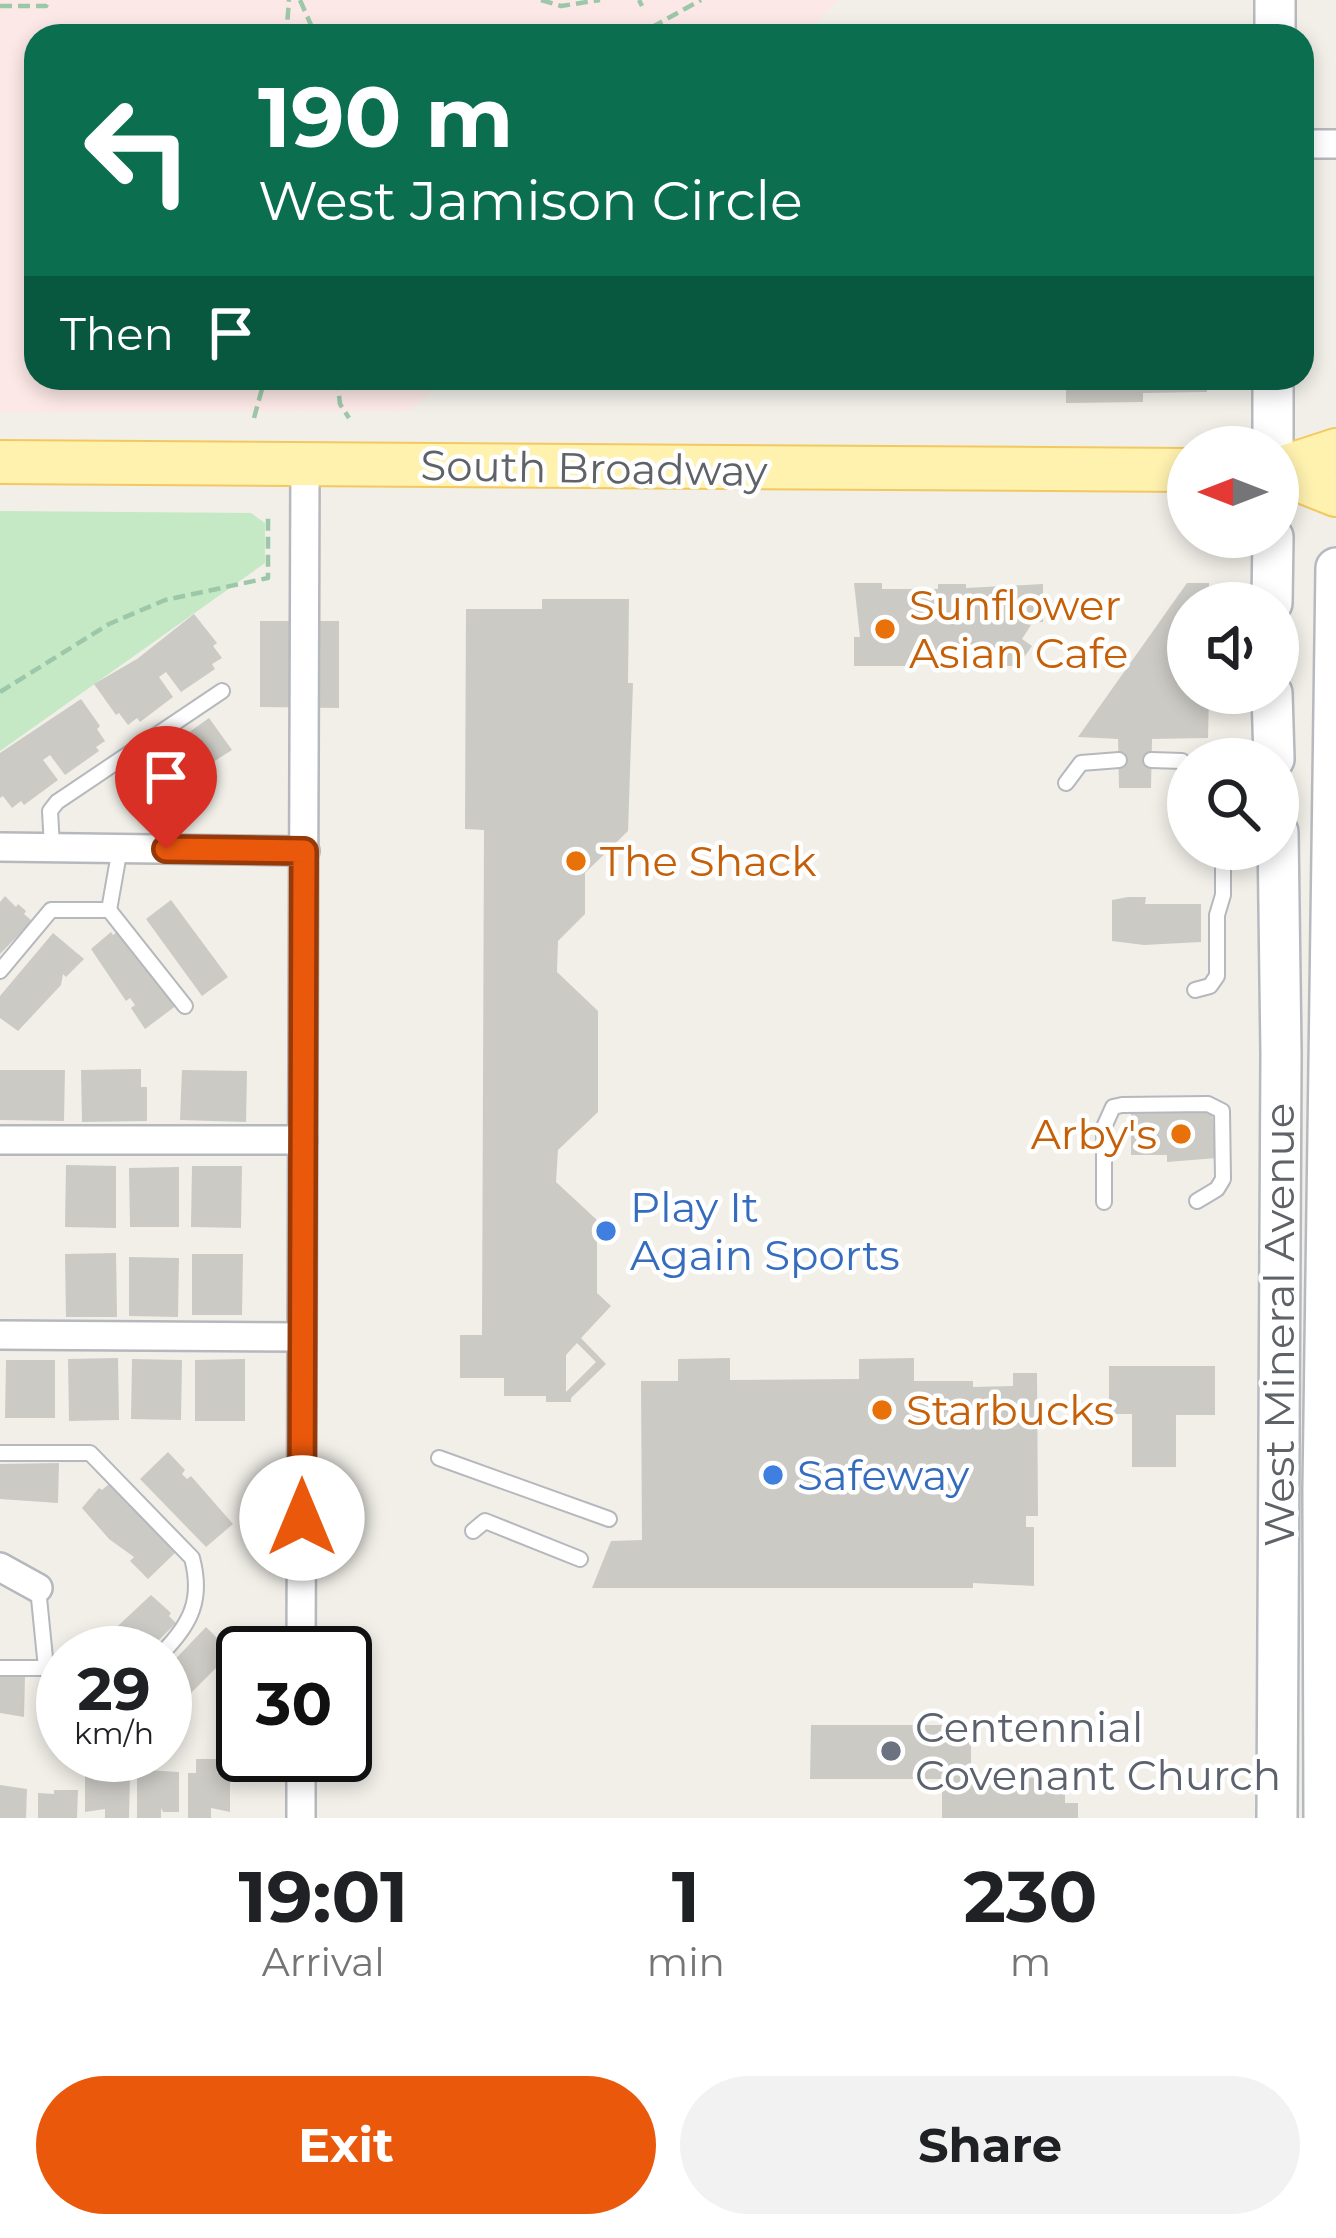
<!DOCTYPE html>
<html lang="en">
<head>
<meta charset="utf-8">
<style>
	body { margin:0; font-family:Montserrat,sans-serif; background:#f2f2f2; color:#202124; height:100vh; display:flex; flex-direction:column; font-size:45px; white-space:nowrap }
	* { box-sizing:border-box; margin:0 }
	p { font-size:39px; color:#757577 }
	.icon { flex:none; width:66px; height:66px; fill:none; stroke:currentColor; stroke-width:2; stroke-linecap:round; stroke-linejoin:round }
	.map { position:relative; height:1818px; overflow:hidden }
	.details { display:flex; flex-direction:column; background:#fff; flex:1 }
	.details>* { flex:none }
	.hud { position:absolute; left:24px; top:24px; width:1290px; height:366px; border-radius:36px; box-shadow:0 6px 18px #0003; background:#0b6e4f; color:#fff; overflow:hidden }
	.needle { width:78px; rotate:270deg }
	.controls { position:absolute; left:1167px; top:426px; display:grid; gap:24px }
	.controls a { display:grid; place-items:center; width:132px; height:132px; border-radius:50%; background:#fff; box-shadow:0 6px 18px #0003; font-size:60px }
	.speed { position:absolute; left:36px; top:1626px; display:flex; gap:24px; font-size:60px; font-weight:700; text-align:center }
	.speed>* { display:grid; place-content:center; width:156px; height:156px; border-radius:50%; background:#fff; box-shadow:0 6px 18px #0003; line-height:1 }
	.speed small { font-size:30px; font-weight:400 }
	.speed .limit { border:6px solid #111; border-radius:18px; background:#fff; color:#111 }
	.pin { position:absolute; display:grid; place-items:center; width:102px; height:102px; color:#fff; margin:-123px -51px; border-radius:50% 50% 50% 0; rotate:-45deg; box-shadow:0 0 12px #0007 }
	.pin .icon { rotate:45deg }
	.me { position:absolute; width:132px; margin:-66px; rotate:0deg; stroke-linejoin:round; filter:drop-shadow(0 0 9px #0008) }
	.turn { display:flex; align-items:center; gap:42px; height:252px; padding:0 36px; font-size:54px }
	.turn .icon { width:156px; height:156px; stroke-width:2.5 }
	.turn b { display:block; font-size:84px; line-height:102px }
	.then { display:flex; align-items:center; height:114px; padding:0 36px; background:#0003; gap:24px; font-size:45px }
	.eta { display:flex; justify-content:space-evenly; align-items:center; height:204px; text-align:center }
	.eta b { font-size:72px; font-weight:700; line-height:84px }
	.button { display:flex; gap:24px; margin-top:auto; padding:24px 36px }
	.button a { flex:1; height:138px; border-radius:72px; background:#ea580c; color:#fff; font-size:48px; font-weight:700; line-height:138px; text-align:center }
	.button a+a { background:#f2f2f2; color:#202124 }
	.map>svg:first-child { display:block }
</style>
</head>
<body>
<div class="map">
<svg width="1336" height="1818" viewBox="0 0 1336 1818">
	<rect width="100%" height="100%" fill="#f1efe8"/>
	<path fill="#fce8e6" d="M0,0H839L802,36H36V378H445L410,411L0,412Z"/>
	<path fill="#c5e8c5" d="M0,511L251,513L265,523V563L0,751Z"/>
	<g fill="#cccac5" fill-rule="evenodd">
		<path d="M717,378H839V389H712Z"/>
		<path d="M1066,378H1207V392L1143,393V402L1066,403Z"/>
		<path d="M854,583H882V589H938V584H966V588L1043,584V622H1033L1022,639L1032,646L1018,666H992V661H918V666H854V637H860Z"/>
		<path d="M1187,583H1209V603H1188V693H1209L1208,738L1152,739L1151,788H1119L1118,739L1078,737Z"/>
		<path d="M542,599H629L628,683H633L628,831L585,873V914L558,941L557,972L598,1011V1112L558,1150L556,1182L597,1220V1293L611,1306L581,1338L606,1364L571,1398V1402H546V1396H504V1378H460V1335H482L484,830L465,829L466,609H542ZM577,1343L596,1362L566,1392V1355Z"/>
		<path d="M194,614L217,643L213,646L222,658L212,664L215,669L181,692L166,672L159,677L173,697L140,722L137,718L128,725L119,713L116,715L94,684L137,659Z"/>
		<path d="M260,621H339V708L260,707Z"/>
		<path d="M81,699L100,726L97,729L105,741L96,747L99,751L65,775L50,755L43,760L58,780L24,805L21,801L12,808L3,796L0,798V753Z"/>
		<path d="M209,718L232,750L210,764L208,761L186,782L151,804L134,783L137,781L132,773Z"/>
		<path d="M5,896L16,907L18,904L26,911L24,914L32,921L0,954V902Z"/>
		<path d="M1128,897H1146L1145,904H1201V942L1144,945L1112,941V900Z"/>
		<path d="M171,900L228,977L202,996L146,919Z"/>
		<path d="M121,929L177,1005L145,1029L131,1008L135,1005L130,998L126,1001L91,949L111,932L113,935Z"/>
		<path d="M53,933L84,959L66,977L63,974L61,985L18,1031L0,1018V996Z"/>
		<path d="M141,1069V1087H147V1121L82,1122L81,1070Z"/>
		<path d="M0,1070H65L64,1121L0,1120Z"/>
		<path d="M182,1070L247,1071L246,1122L180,1120Z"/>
		<path d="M1131,1107L1212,1111L1217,1158L1167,1162V1155H1131Z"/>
		<path d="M66,1165L116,1166V1228L65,1227Z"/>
		<path d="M192,1166H242L241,1228L191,1227Z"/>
		<path d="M179,1167V1227H130L129,1168Z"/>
		<path d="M116,1253L117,1317H66L65,1254Z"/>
		<path d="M192,1254H243L242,1315H192Z"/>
		<path d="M129,1257L179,1258L178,1317L129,1316Z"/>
		<path d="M118,1358L119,1420L69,1421L68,1359Z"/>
		<path d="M730,1358V1380L859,1379V1359L914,1358V1381H973V1387L1013,1386V1373H1037L1038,1516H1026V1527H1034V1586L973,1583V1588H592L611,1541L642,1540L641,1381H678V1359Z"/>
		<path d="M132,1359L182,1360L181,1420L131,1419Z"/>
		<path d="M245,1359V1421H195V1360Z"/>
		<path d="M6,1360H55V1418H5Z"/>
		<path d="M1109,1366H1215V1415H1176V1467H1132V1414H1109Z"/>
		<path d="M168,1452L185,1470L182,1474L187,1479L191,1476L233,1524L206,1547L140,1479Z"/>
		<path d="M59,1463L58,1503L0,1499V1464Z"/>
		<path d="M109,1484L176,1552L148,1579L130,1561L134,1557L109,1539L82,1508L99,1488L102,1490Z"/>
		<path d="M151,1595L171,1613L169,1616L176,1623L150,1649L142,1653H89L99,1644L102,1648L108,1642L105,1638Z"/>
		<path d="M206,1627L235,1656L228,1663L224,1660L165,1719V1670Z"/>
		<path d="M0,1676H25L24,1717L0,1713Z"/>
		<path d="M811,1725H971V1777L1065,1778V1803H1078V1818H942V1779H810Z"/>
		<path d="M196,1759H217V1773H230V1812L211,1808V1818H188V1773H196Z"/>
		<path d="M144,1770L179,1772V1812H163L161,1808V1818H137V1773Z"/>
		<path d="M98,1771L130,1774L129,1818H105V1809L85,1812V1773Z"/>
		<path d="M0,1785L27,1789L26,1818H0Z"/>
		<path d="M54,1790H78L77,1818H38V1793L54,1794Z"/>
	</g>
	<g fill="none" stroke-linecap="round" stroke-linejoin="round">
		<defs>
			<g id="service">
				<path d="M1151,760L1182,761"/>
				<path d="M1066,783L1081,763L1119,760"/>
				<path d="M52,847L50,811L57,802L222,691"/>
				<path d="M109,910L185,1006"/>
				<path d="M0,971L51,910H109L120,848"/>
				<path d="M1195,990L1210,986L1217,976V915L1223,895V859"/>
				<path d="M1104,1202V1127L1113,1107L1122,1105L1208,1104L1222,1111L1223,1179L1217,1189L1197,1201"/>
				<path d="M0,1453H90L192,1558C203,1599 191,1624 162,1653"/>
				<path d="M439,1458L609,1519"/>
				<path d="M473,1531L485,1521L580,1559"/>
				<path d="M38,1588L46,1668L63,1698"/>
				<path d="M0,1668H46"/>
			</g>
			<g id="minor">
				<path d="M1302,144H1336"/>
				<path d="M0,847L305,851"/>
				<path d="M0,1140H303"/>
				<path d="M0,1335L302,1337"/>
				<path d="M0,1567L38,1588"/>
				<path d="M301,1653L305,465"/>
				<path d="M301,1818V1755"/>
			</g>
			<g id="secondary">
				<path d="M1275,36V0"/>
				<path d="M1273,378V447"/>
				<path d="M1272,603L1273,537"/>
				<path d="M1272,693L1274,759"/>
				<path d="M1277,1818L1281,1054L1278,832"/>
				<path d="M1324,1818L1323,1490L1336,568"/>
			</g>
			<g id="primary">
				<path d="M0,462L1188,470"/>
				<path d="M1278,469L1336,450"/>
				<path d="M1278,472L1336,495"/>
			</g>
		</defs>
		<use href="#service" stroke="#b5b8bc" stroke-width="18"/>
		<use href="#minor" stroke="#b5b8bc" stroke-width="32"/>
		<use href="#secondary" stroke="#b6babf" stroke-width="44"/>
		<use href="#primary" stroke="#f2c960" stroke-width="46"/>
		<g stroke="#9cc7a9" stroke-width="4.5" stroke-dasharray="12 6" stroke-linecap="butt">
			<path d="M300,0L311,25L308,36"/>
			<path d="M541,0L561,6L600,0"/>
			<path d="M639,0L642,6"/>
			<path d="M0,6H46L49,0"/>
			<path d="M281,36L287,26L289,0"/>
			<path d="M636,36L701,0"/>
			<path d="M337,378L340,404L349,418"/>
			<path d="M254,418L265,378"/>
			<path d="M0,692L109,624L165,600L268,578V515"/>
		</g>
		<use href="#service" stroke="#fff" stroke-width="14"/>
		<use href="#minor" stroke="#fff" stroke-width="27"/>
		<use href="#secondary" stroke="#fff" stroke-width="39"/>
		<use href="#primary" stroke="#fff2af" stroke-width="42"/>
	</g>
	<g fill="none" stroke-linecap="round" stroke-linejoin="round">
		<defs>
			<path id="route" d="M166,849L304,851L302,1518"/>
		</defs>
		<use href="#route" stroke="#983908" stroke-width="30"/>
		<use href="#route" stroke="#ea580c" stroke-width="21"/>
	</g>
	<g fill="#e8710a" stroke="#fff" stroke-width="4.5">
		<circle cx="885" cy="629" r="12"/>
		<circle cx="576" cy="861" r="12"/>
		<circle cx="1181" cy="1134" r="12"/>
		<circle cx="882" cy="1410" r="12"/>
	</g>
	<g fill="#3f7fe0" stroke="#fff" stroke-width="4.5">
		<circle cx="606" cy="1231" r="12"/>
		<circle cx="773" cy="1475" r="12"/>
	</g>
	<circle fill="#6b7280" stroke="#fff" stroke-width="4.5" cx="891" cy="1751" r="12"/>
	<g text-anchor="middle" stroke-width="9" stroke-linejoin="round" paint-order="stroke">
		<g font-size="42" fill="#5f6368" stroke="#fff">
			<text transform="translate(594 468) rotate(1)" y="15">South Broadway</text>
			<text transform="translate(1279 1325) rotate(-90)" y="15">West Mineral Avenue</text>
		</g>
		<g font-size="42" fill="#c56008" stroke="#fff" text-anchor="start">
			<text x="909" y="620">Sunflower<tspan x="909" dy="48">Asian Cafe</tspan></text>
			<text x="600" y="876">The Shack</text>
			<text x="1157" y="1149" text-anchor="end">Arby's</text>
			<text x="906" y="1425">Starbucks</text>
		</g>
		<g font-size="42" fill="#366cbe" stroke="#fff" text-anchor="start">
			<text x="630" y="1222">Play It<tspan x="630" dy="48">Again Sports</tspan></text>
			<text x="797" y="1490">Safeway</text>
		</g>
		<g font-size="42" fill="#5b616d" stroke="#fff" text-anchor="start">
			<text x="915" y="1742">Centennial<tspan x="915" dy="48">Covenant Church</tspan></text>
		</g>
	</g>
</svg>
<div class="controls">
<a><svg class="needle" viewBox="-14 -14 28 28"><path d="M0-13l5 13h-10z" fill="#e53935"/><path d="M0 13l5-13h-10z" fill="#757577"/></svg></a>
<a><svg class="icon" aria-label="sound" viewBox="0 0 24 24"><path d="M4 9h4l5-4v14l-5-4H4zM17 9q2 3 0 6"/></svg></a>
<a><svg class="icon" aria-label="search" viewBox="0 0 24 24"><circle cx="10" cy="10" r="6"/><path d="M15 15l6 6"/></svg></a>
</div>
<div class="speed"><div>29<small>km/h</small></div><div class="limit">30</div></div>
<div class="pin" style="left:166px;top:849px;background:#d93025"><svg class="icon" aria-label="arrive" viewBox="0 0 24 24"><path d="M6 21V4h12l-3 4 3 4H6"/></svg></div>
<svg class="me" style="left:302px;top:1518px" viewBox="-20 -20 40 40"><circle r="19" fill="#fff"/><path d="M0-13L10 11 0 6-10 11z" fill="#ea580c"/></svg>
<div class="hud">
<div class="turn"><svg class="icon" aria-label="left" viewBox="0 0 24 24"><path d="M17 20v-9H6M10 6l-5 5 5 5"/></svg><div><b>190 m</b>West Jamison Circle</div></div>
<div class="then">Then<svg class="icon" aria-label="arrive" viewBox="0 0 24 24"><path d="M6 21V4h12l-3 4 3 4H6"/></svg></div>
</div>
</div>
<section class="details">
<div class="eta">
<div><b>19:01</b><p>Arrival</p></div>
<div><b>1</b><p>min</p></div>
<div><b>230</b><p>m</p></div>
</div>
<div class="button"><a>Exit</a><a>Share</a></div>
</section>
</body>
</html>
